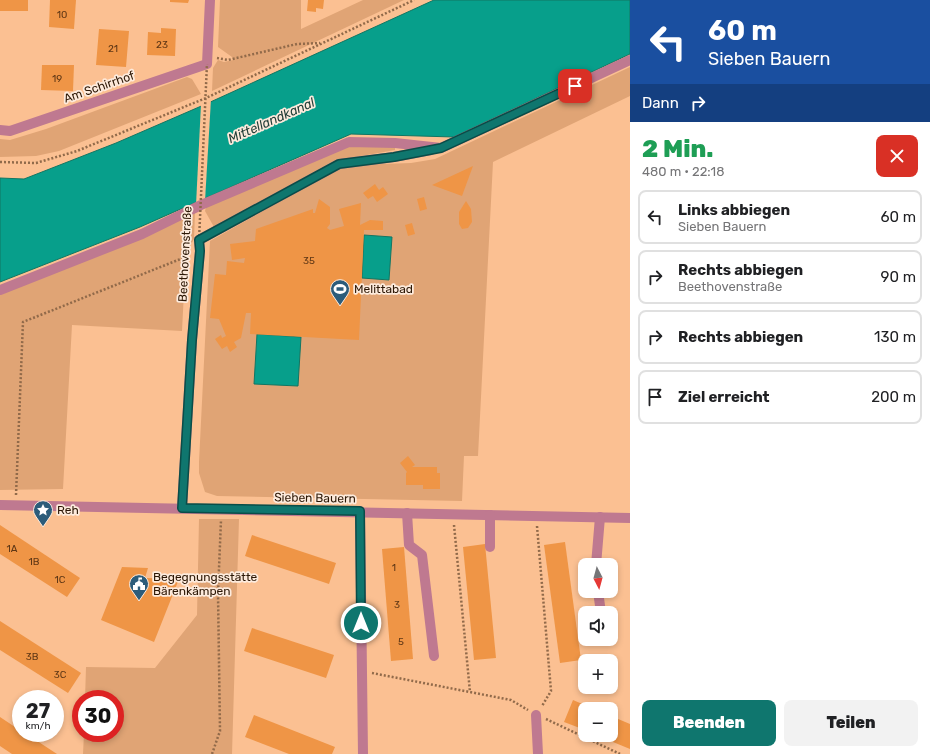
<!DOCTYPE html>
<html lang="de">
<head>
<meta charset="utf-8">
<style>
	body { margin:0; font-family:Rubik,sans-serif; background:#f2f2f2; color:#202124; height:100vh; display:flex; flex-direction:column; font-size:15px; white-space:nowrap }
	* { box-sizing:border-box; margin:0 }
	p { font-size:13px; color:#757577 }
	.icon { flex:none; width:22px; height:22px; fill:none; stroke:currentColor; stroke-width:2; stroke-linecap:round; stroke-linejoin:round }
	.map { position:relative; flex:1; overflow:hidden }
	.drawer { display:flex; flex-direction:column; background:#fff; width:300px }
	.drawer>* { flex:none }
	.guide { background:#1a4fa0; color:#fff; overflow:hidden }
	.needle { width:26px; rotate:174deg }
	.fabs { position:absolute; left:578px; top:558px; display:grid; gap:8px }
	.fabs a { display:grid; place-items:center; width:40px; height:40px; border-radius:8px; background:#fff; box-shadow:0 2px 6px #0003; font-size:20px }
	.speed { position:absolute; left:12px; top:690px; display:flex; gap:8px; font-size:20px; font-weight:700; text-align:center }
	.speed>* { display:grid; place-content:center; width:52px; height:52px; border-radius:50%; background:#fff; box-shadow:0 2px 6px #0003; line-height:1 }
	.speed small { font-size:10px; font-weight:400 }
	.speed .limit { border:6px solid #d22; background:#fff; color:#111 }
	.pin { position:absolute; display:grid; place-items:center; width:34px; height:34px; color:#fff; margin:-17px; border-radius:8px; box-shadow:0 2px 6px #0006 }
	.me { position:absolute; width:44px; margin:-22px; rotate:0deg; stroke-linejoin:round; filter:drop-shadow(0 0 3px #0008) }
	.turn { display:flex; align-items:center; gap:14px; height:84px; padding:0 12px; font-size:18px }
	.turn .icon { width:52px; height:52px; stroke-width:2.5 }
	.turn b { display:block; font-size:28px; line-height:34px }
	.then { display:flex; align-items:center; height:38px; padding:0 12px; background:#0003; gap:8px; font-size:15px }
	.round { display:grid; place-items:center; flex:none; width:42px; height:42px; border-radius:8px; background:#f2f2f2 }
	.head { display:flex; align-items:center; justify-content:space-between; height:68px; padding:0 12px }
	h1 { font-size:24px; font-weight:800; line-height:30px; color:#1e9e55 }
	.primary-button { display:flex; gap:8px; margin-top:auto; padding:8px 12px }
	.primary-button a { flex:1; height:46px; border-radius:8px; background:#0f766e; color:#fff; font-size:16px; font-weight:800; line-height:46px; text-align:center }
	.primary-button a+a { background:#f2f2f2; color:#202124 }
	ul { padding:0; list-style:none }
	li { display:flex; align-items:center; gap:12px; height:54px; margin:0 8px 6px; padding:0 4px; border:2px solid #e0e0e0; border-radius:8px }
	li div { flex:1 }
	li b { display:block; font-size:15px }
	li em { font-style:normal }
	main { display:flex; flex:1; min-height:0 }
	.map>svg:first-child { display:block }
</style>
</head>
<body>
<main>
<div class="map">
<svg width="630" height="754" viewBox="0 0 630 754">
	<rect width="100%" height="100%" fill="#fbc092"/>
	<g fill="#e0a475">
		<path d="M220,0H301V29L363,0H404L212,91L213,68L218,60L224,62L233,60L232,57L218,47Z"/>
		<path d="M630,67V96L493,162L478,456H464L462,501L217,496L205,492L199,473V462L210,241L332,172L351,165L411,163L435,159Z"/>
		<path d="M187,77L192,79L201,94L59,151L36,156L0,157V139L10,140L46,129Z"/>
		<path d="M349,145L395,147V150L334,161L214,227L205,211L206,207Z"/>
		<path d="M195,212L194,239L186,253L182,331L72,325L63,489L0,490V293Z"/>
		<path d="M199,519H239L232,754H83L84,733H115V699H85L86,667L155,668L197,615Z"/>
	</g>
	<g fill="#079f8b" stroke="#127663">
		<path d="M434,0H630V54L454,137L351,134L140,227L0,282V178L24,179L116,143L206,104Z"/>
		<path d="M364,235L392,237L389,280L362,278Z"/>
		<path d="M257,334L301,337L298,386L254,384Z"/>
	</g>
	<path fill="#fbc092" d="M211,99L205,201L196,205L201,104Z"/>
	<g fill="#ef9546">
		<rect x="0" y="0" width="28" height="11"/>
		<path d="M50,0H76L74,29L49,27Z"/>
		<path d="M170,0H189L188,3L170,2Z"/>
		<path d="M308,0H324L323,9L316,8V12L307,11Z"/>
		<path d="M161,28L176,29L175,56L147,55L148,32L161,33Z"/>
		<path d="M99,29L129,31L126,67L96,65Z"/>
		<path d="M42,65H74L73,91L41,90Z"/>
		<path d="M473,166L462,196L432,185Z"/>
		<path d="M375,184L379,190L383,187L388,194L377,202L373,196L368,199L363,193Z"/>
		<path d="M424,197L427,209L420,211L417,199Z"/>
		<path d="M319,199L330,207V224L327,228L330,230L344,226L339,209L361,203L360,225L370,220L383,221V230H364L359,340L250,334L251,313H246L241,338L234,342L237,347L230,352L227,346L222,349L215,339L221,335L222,338L226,336L219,319L210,318L215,274L226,275L227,261L244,263L245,258L232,260L230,244L255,241L256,229L313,209V213H315Z"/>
		<path d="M466,201L471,209L472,222L468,228L462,229L459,224V212Z"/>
		<path d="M412,223L415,234L408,236L405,225Z"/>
		<path d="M408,456L415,465L412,467H437V473H440V489H423V485H406V473L408,471L407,472L400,463Z"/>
		<path d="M0,525L80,578L67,597L0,554Z"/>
		<path d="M252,535L336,563L329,584L245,556Z"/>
		<path d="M565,542L581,660L560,663L544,545Z"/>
		<path d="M485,544L496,658L474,660L463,547Z"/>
		<path d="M404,547L413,659L391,661L382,549Z"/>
		<path d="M122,567L148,568L145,578L179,579L154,642L101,620Z"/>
		<path d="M0,621L81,673L68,693L0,650Z"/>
		<path d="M252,628L334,655L326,678L244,651Z"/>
		<path d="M573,700L594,709H585V730L564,722Z"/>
		<path d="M254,715L335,747L332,754H289L245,737Z"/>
		<path d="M611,716L630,724V749L596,735H611Z"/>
		<path d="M0,717L21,731V733H25L57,754H12L0,746Z"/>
	</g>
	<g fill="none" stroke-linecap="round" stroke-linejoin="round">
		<g stroke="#916a4a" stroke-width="2.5" stroke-dasharray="2 2" stroke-linecap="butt">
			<path d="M217,58L228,60L297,44L320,43"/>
			<path d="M0,162L36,163L77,151L206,98L414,0"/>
			<path d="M16,495L23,322L188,256"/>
			<path d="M454,525L470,692"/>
			<path d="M537,526L551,691L542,706"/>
			<path d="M372,673L511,700L528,710"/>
			<path d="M546,719L620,754"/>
			<path d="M212,754L220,731L218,593L221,520"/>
		</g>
		<g stroke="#bf7990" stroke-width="10">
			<path d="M0,130L10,131L207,64L210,0"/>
			<path d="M0,290L142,234L201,205L349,142L395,143L441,148L630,60"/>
			<path d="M0,505L630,518"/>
			<path d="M182,508L192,340L200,251L199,240L339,164L394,157L431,150"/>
			<path d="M360,511L363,754"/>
			<path d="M407,513L409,545L422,555L434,656"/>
			<path d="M490,547V515"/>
			<path d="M596,565L600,517"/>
			<path d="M598,591L601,613"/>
			<path d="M536,715L538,754"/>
		</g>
		<path stroke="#916a4a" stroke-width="2.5" stroke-dasharray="2 2" stroke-linecap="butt" d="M199,240L207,64"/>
	</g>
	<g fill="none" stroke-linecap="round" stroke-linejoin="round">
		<defs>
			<path id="route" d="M361,623L360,511L182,508L192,340L200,251L199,240L339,164L394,157L441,148L575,86"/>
		</defs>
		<use href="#route" stroke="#0a4d48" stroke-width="10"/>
		<use href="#route" stroke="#0f766e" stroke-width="7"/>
	</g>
	<defs>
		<symbol id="stadium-pin" viewBox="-11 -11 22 30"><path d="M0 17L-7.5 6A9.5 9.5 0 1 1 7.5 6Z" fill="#2c5c7a" stroke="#fdebdd"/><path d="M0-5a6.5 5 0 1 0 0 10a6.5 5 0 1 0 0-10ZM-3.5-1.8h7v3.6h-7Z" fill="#fff"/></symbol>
		<symbol id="sight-pin" viewBox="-11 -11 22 30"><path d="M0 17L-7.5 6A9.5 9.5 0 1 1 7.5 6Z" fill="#2c5c7a" stroke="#fdebdd"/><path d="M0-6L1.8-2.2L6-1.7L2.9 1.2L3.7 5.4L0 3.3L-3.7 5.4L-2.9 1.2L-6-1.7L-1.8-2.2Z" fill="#fff"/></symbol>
		<symbol id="civic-pin" viewBox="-11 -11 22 30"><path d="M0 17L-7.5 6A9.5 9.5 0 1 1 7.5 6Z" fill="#2c5c7a" stroke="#fdebdd"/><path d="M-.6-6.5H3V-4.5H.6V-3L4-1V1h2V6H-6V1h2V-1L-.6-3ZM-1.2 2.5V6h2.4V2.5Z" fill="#fff"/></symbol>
	</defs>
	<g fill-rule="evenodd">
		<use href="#stadium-pin" x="329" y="278" width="22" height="30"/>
		<use href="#sight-pin" x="32" y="499" width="22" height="30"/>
		<use href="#civic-pin" x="128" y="573" width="22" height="30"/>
	</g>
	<g text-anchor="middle" stroke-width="3.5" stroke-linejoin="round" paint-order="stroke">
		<g font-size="10" fill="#5d3615">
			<text x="62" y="18">10</text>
			<text x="162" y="48">23</text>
			<text x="113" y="52">21</text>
			<text x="57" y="82">19</text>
			<text x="309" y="264">35</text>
			<text x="12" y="552">1A</text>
			<text x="34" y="565">1B</text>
			<text x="394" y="571">1</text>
			<text x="60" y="583">1C</text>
			<text x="397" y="608">3</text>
			<text x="401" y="645">5</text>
			<text x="32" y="660">3B</text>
			<text x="60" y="678">3C</text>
		</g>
		<g font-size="12" fill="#2c1705" stroke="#fdebdd">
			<text transform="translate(99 87) rotate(-19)" y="4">Am Schirrhof</text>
			<text transform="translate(185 254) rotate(-87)" y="4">Beethovenstraße</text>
			<text transform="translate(315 498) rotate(1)" y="4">Sieben Bauern</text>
		</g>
		<g font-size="12" fill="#2c1705" stroke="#fdebdd" text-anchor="start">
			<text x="354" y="293">Melittabad</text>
			<text x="57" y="514">Reh</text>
			<text x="153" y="581">Begegnungsstätte<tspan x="153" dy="14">Bärenkämpen</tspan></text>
		</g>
		<g font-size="13" font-style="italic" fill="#243f39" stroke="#fdebdd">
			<text transform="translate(271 120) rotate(-24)" y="5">Mittellandkanal</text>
		</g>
	</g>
</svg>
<div class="fabs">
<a><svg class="needle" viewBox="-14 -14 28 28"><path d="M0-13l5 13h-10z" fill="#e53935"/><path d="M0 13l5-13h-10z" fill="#757577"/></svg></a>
<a><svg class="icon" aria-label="sound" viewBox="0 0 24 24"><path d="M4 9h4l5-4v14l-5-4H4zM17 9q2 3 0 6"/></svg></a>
<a>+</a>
<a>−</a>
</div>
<div class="speed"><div>27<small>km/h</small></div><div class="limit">30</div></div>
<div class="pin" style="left:575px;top:86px;background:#d93025"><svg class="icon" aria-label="arrive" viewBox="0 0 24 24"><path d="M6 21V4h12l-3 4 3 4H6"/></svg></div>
<svg class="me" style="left:361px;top:623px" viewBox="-20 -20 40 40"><circle r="17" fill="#0f766e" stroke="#fff" stroke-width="3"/><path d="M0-11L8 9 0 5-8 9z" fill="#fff"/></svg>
</div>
<section class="drawer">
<div class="guide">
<div class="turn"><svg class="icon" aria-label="left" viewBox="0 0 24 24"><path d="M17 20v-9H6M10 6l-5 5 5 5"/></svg><div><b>60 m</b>Sieben Bauern</div></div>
<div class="then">Dann<svg class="icon" aria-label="right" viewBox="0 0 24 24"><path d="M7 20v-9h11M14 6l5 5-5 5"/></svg></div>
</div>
<div class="head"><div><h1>2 Min.</h1><p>480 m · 22:18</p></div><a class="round" style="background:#d93025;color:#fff"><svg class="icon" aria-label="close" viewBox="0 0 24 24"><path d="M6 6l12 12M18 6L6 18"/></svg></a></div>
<ul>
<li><svg class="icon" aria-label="left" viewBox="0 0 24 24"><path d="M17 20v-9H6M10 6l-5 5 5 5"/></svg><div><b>Links abbiegen</b><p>Sieben Bauern</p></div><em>60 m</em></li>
<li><svg class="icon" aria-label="right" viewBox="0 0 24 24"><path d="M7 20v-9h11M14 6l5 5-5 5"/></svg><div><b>Rechts abbiegen</b><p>Beethovenstraße</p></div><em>90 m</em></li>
<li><svg class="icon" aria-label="right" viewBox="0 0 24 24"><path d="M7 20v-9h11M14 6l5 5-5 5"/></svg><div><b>Rechts abbiegen</b></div><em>130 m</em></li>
<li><svg class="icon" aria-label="arrive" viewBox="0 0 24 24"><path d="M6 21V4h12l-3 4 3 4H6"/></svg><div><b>Ziel erreicht</b></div><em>200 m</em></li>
</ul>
<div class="primary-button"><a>Beenden</a><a>Teilen</a></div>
</section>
</main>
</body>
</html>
